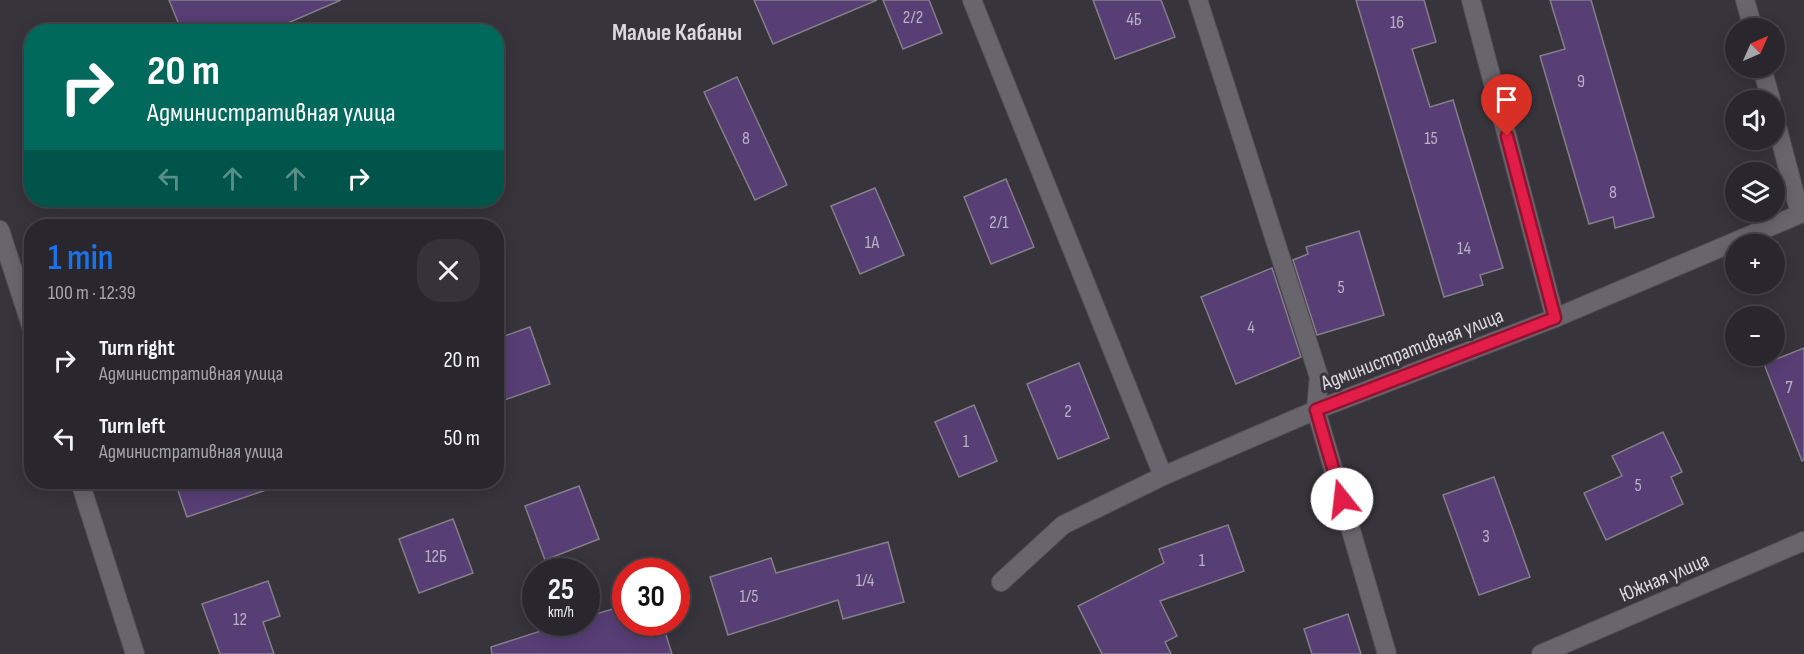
<!DOCTYPE html>
<html lang="en">
<head>
<meta charset="utf-8">
<style>
	body { margin:0; font-family:"Sofia Sans Condensed",sans-serif; background:#353339; color:#f1f3f6; height:100vh; display:flex; flex-direction:column; font-size:22px; white-space:nowrap }
	* { box-sizing:border-box; margin:0 }
	p { font-size:20px; color:#a5a5aa }
	.icon { flex:none; width:33px; height:33px; fill:none; stroke:currentColor; stroke-width:2; stroke-linecap:round; stroke-linejoin:round }
	.map { position:relative; flex:1; overflow:hidden }
	.drawer { position:absolute; left:24px; top:219px; width:480px; height:270px; display:flex; flex-direction:column; background:#29272d; border-radius:24px; box-shadow:0 3px 15px #0003,0 0 0 2px #454449 }
	.drawer>* { flex:none }
	.banner { position:absolute; left:24px; top:24px; width:480px; height:183px; border-radius:24px; box-shadow:0 3px 15px #0003,0 0 0 2px #454449; background:#00695c; color:#fff; overflow:hidden }
	.needle { width:39px; rotate:45deg }
	.controls { position:absolute; left:1725px; top:18px; display:grid; gap:12px }
	.controls a { display:grid; place-items:center; width:60px; height:60px; border-radius:50%; background:#29272d; box-shadow:0 3px 15px #0003,0 0 0 2px #454449; font-size:30px }
	.speed { position:absolute; left:522px; top:558px; display:flex; gap:12px; font-size:30px; font-weight:700; text-align:center }
	.speed>* { display:grid; place-content:center; width:78px; height:78px; border-radius:50%; background:#29272d; box-shadow:0 3px 15px #0003,0 0 0 2px #454449; line-height:1 }
	.speed small { font-size:15px; font-weight:400 }
	.speed .limit { border:9px solid #d22; background:#fff; color:#111 }
	.pin { position:absolute; display:grid; place-items:center; width:51px; height:51px; color:#fff; margin:-62px -26px; border-radius:50% 50% 50% 0; rotate:-45deg; box-shadow:0 0 6px #0007 }
	.pin .icon { rotate:45deg }
	.me { position:absolute; width:66px; margin:-33px; rotate:344deg; stroke-linejoin:round; filter:drop-shadow(0 0 4px #0008) }
	.turn { display:flex; align-items:center; gap:21px; height:126px; padding:0 24px; font-size:27px }
	.turn .icon { width:78px; height:78px; stroke-width:2.5 }
	.turn b { display:block; font-size:42px; line-height:51px }
	.lanes { display:flex; align-items:center; height:57px; padding:0 24px; background:#0003; justify-content:center; gap:30px; direction:ltr }
	.lanes .off { opacity:.35 }
	.round { display:grid; place-items:center; flex:none; width:63px; height:63px; border-radius:24px; background:#353339 }
	.summary { display:flex; align-items:center; justify-content:space-between; height:102px; padding:0 24px }
	h1 { font-size:36px; font-weight:600; line-height:45px; color:#1a73e8 }
	ul { padding:0; list-style:none }
	li { display:flex; align-items:center; gap:18px; height:78px; padding:0 24px }
	li div { flex:1 }
	li b { display:block; font-size:22px }
	li em { font-style:normal }
	.map>svg:first-child { display:block }
</style>
</head>
<body>
<div class="map">
<svg width="1804" height="654" viewBox="0 0 1804 654">
	<rect width="100%" height="100%" fill="#37343c"/>
	<g fill="#573e75" stroke="#837f88" stroke-width="1.5">
		<path d="M169,0H341L267,32H182Z"/>
		<path d="M754,0H877L773,44Z"/>
		<path d="M883,0H929L942,33L903,49Z"/>
		<path d="M1093,0H1161L1175,37L1115,59Z"/>
		<path d="M1356,0H1424L1436,42L1412,49L1430,107L1453,100L1503,268L1480,275L1483,285L1444,297Z"/>
		<path d="M1550,0H1591L1654,217L1615,228L1613,217L1589,224L1540,56L1565,49Z"/>
		<path d="M737,77L787,185L755,200L704,92Z"/>
		<path d="M1006,179L1034,247L991,264L964,197Z"/>
		<path d="M875,188L904,255L860,274L831,206Z"/>
		<path d="M1359,231L1384,315L1317,335L1293,260L1308,254L1306,247Z"/>
		<path d="M1272,268L1301,357L1236,384L1201,297Z"/>
		<path d="M530,327L550,384L496,403V339Z"/>
		<path d="M1804,348V460L1802,461L1764,364Z"/>
		<path d="M1079,363L1109,438L1058,459L1027,384Z"/>
		<path d="M974,405L997,461L959,477L935,422Z"/>
		<path d="M1663,432L1682,472L1671,477L1683,504L1606,540L1584,493L1622,476L1612,456Z"/>
		<path d="M1494,477L1530,577L1479,595L1443,495Z"/>
		<path d="M175,482H274L275,487L187,517Z"/>
		<path d="M579,486L599,539L545,560L525,506Z"/>
		<path d="M453,519L473,573L419,593L399,539Z"/>
		<path d="M1228,525L1244,571L1160,601L1177,636L1165,642L1171,654H1102L1078,606L1164,563L1159,549Z"/>
		<path d="M888,542L904,602L843,619L838,600L728,635L710,577L771,558L776,573Z"/>
		<path d="M268,581L280,616L263,622L274,654H220L202,604Z"/>
		<path d="M626,605V622H662L672,654H492L491,647L569,622H586V617Z"/>
		<path d="M1348,614L1361,654H1312L1304,629Z"/>
	</g>
	<g fill="none" stroke-linecap="round" stroke-linejoin="round">
		<defs>
			<g id="minor">
				<path d="M972,0L1163,476"/>
				<path d="M1198,0L1319,377L1316,410L1387,654"/>
				<path d="M1745,0L1753,28"/>
				<path d="M1762,68L1771,100"/>
				<path d="M0,230L32,329"/>
				<path d="M1555,318L1800,214L1774,115"/>
				<path d="M80,482L135,654"/>
				<path d="M1001,582L1063,525L1163,476L1316,410L1555,318L1471,0"/>
				<path d="M1541,654L1804,541"/>
			</g>
		</defs>
		<use href="#minor" stroke="#545157" stroke-width="20"/>
		<use href="#minor" stroke="#68656d" stroke-width="18"/>
	</g>
	<g fill="none" stroke-linecap="round" stroke-linejoin="round">
		<defs>
			<path id="route" d="M1342,499L1316,410L1555,318L1507,136"/>
		</defs>
		<use href="#route" stroke="#92132f" stroke-width="15"/>
		<use href="#route" stroke="#e11d48" stroke-width="10"/>
	</g>
	<g text-anchor="middle" stroke-width="6" stroke-linejoin="round" paint-order="stroke">
		<g font-size="18" fill="#bab2c4">
			<text x="913" y="23">2/2</text>
			<text x="1134" y="25">4Б</text>
			<text x="1397" y="28">16</text>
			<text x="1581" y="87">9</text>
			<text x="746" y="144">8</text>
			<text x="1431" y="144">15</text>
			<text x="1613" y="198">8</text>
			<text x="999" y="228">2/1</text>
			<text x="872" y="248">1А</text>
			<text x="1464" y="254">14</text>
			<text x="1341" y="293">5</text>
			<text x="1251" y="333">4</text>
			<text x="1789" y="393">7</text>
			<text x="1068" y="417">2</text>
			<text x="966" y="447">1</text>
			<text x="1638" y="491">5</text>
			<text x="1486" y="542">3</text>
			<text x="436" y="562">12Б</text>
			<text x="1202" y="566">1</text>
			<text x="865" y="586">1/4</text>
			<text x="749" y="602">1/5</text>
			<text x="240" y="625">12</text>
		</g>
		<g font-size="21" fill="#dbd9de" stroke="#37343c">
			<text transform="translate(1412 349) rotate(-21)" y="7">Административная улица</text>
			<text transform="translate(1664 577) rotate(-23)" y="7">Южная улица</text>
		</g>
		<g font-size="24" font-weight="bold" fill="#dbd9de" stroke="#37343c">
			<text x="677" y="40">Малые Кабаны</text>
		</g>
	</g>
</svg>
<div class="controls">
<a><svg class="needle" viewBox="-14 -14 28 28"><path d="M0-13l5 13h-10z" fill="#e53935"/><path d="M0 13l5-13h-10z" fill="#a5a5aa"/></svg></a>
<a><svg class="icon" aria-label="sound" viewBox="0 0 24 24"><path d="M4 9h4l5-4v14l-5-4H4zM17 9q2 3 0 6"/></svg></a>
<a><svg class="icon" aria-label="layers" viewBox="0 0 24 24"><path d="M12 4l9 5-9 5-9-5zM3 14l9 5 9-5"/></svg></a>
<a>+</a>
<a>−</a>
</div>
<div class="speed"><div>25<small>km/h</small></div><div class="limit">30</div></div>
<div class="pin" style="left:1507px;top:136px;background:#d93025"><svg class="icon" aria-label="arrive" viewBox="0 0 24 24"><path d="M6 21V4h12l-3 4 3 4H6"/></svg></div>
<svg class="me" style="left:1342px;top:499px" viewBox="-20 -20 40 40"><circle r="19" fill="#fff"/><path d="M0-13L10 11 0 6-10 11z" fill="#e11d48"/></svg>
<div class="banner">
<div class="turn"><svg class="icon" aria-label="right" viewBox="0 0 24 24"><path d="M7 20v-9h11M14 6l5 5-5 5"/></svg><div><b>20 m</b>Административная улица</div></div>
<div class="lanes"><svg class="icon off" aria-label="left" viewBox="0 0 24 24"><path d="M17 20v-9H6M10 6l-5 5 5 5"/></svg><svg class="icon off" aria-label="ahead" viewBox="0 0 24 24"><path d="M12 20V5M6 11l6-6 6 6"/></svg><svg class="icon off" aria-label="ahead" viewBox="0 0 24 24"><path d="M12 20V5M6 11l6-6 6 6"/></svg><svg class="icon" aria-label="right" viewBox="0 0 24 24"><path d="M7 20v-9h11M14 6l5 5-5 5"/></svg></div>
</div>
<section class="drawer">
<div class="summary"><div><h1>1 min</h1><p>100 m · 12:39</p></div><a class="round"><svg class="icon" aria-label="close" viewBox="0 0 24 24"><path d="M6 6l12 12M18 6L6 18"/></svg></a></div>
<ul>
<li><svg class="icon" aria-label="right" viewBox="0 0 24 24"><path d="M7 20v-9h11M14 6l5 5-5 5"/></svg><div><b>Turn right</b><p>Административная улица</p></div><em>20 m</em></li>
<li><svg class="icon" aria-label="left" viewBox="0 0 24 24"><path d="M17 20v-9H6M10 6l-5 5 5 5"/></svg><div><b>Turn left</b><p>Административная улица</p></div><em>50 m</em></li>
</ul>
</section>
</div>
</body>
</html>
